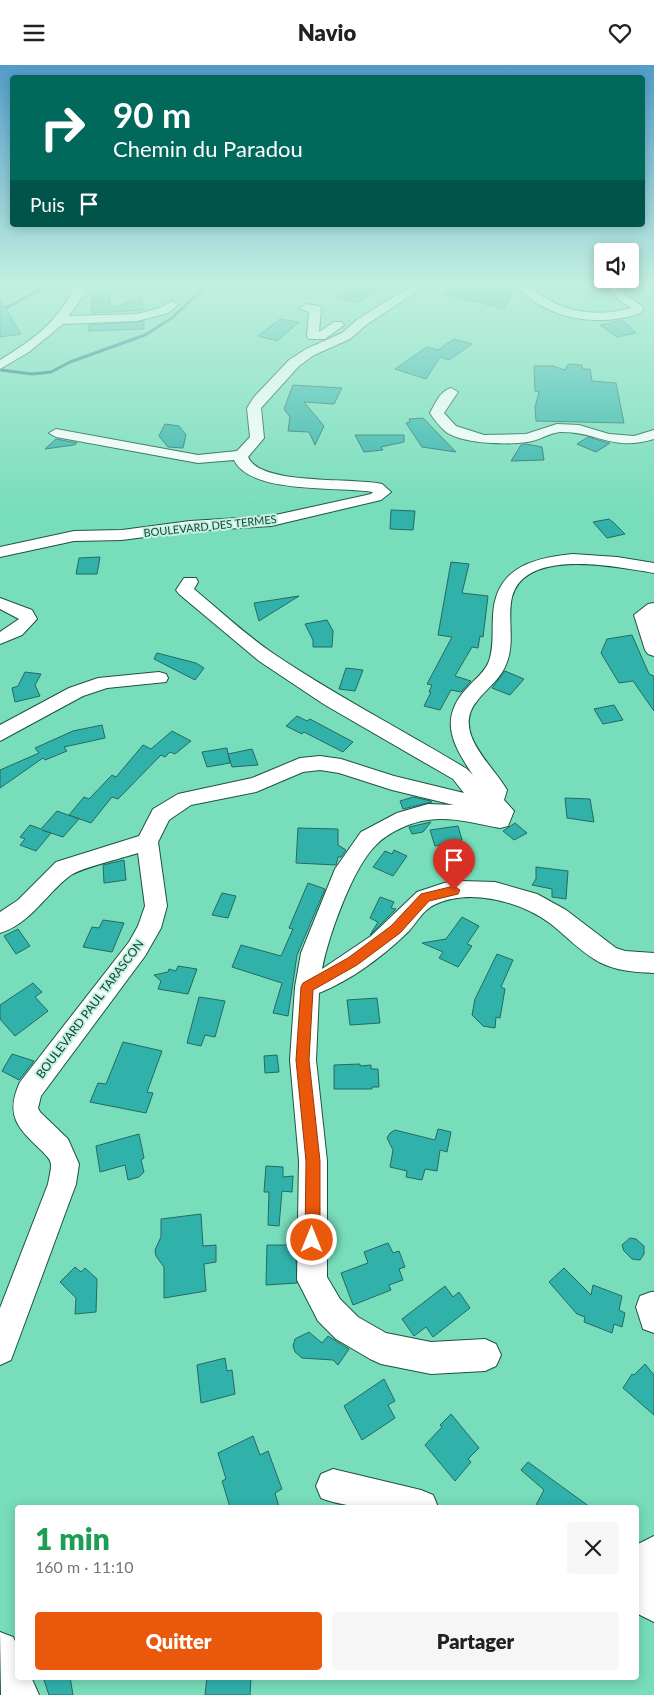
<!DOCTYPE html>
<html lang="fr">
<head>
<meta charset="utf-8">
<style>
	body { margin:0; font-family:Lato,sans-serif; background:#f6f6f6; color:#202124; height:100vh; display:flex; flex-direction:column; font-size:19px; white-space:nowrap }
	* { box-sizing:border-box; margin:0 }
	p { font-size:16px; color:#757577 }
	.icon { flex:none; width:28px; height:28px; fill:none; stroke:currentColor; stroke-width:2; stroke-linecap:round; stroke-linejoin:round }
	.map { position:relative; flex:1; overflow:hidden }
	.panel { position:absolute; left:15px; top:1440px; width:624px; height:175px; display:flex; flex-direction:column; background:#fff; border-radius:5px; box-shadow:0 2px 12px #0003 }
	.panel>* { flex:none }
	.banner { position:absolute; left:10px; top:10px; width:635px; height:152px; border-radius:5px; box-shadow:0 2px 12px #0003; background:#00695c; color:#fff; overflow:hidden }
	.controls { position:absolute; left:594px; top:178px; display:grid; gap:10px }
	.controls a { display:grid; place-items:center; width:45px; height:45px; border-radius:5px; background:#fff; box-shadow:0 2px 12px #0003; font-size:25px }
	.pin { position:absolute; display:grid; place-items:center; width:42px; height:42px; color:#fff; margin:-51px -21px; border-radius:50% 50% 50% 0; rotate:-45deg; box-shadow:0 0 5px #0007 }
	.pin .icon { rotate:45deg }
	.me { position:absolute; width:55px; margin:-28px; rotate:0deg; stroke-linejoin:round; filter:drop-shadow(0 0 4px #0008) }
	.turn { display:flex; align-items:center; gap:18px; height:105px; padding:0 20px; font-size:22px }
	.turn .icon { width:65px; height:65px; stroke-width:2.5 }
	.turn b { display:block; font-size:35px; line-height:42px }
	.then { display:flex; align-items:center; height:48px; padding:0 20px; background:#0003; gap:10px; font-size:19px }
	.round { display:grid; place-items:center; flex:none; width:52px; height:52px; border-radius:5px; background:#f6f6f6 }
	.summary { display:flex; align-items:center; justify-content:space-between; height:85px; padding:0 20px }
	h1 { font-size:30px; font-weight:800; line-height:38px; color:#1e9e55 }
	.cta { display:flex; gap:10px; margin-top:auto; padding:10px 20px }
	.cta a { flex:1; height:58px; border-radius:5px; background:#ea580c; color:#fff; font-size:20px; font-weight:800; line-height:58px; text-align:center }
	.cta a+a { background:#f6f6f6; color:#202124 }
	header { display:flex; justify-content:space-between; align-items:center; height:65px; padding:0 20px; background:#fff; font-size:22px; font-weight:800 }
	.map>svg:first-child { display:block }
</style>
</head>
<body>
<header><svg class="icon" aria-label="menu" viewBox="0 0 24 24"><path d="M4 6h16M4 12h16M4 18h16"/></svg>Navio<svg class="icon" aria-label="heart" viewBox="0 0 24 24"><path d="M12 20l-8-8c-3-5 5-10 8-4 3-6 11-1 8 4z"/></svg></header>
<div class="map">
<svg width="654" height="1630" viewBox="0 0 654 1630">
	<rect width="100%" height="100%" fill="#77ddba"/>
	<g fill="none" stroke-linecap="round" stroke-linejoin="round">
		<g stroke="#16687d" stroke-width="3">
			<path d="M0,246L40,225L35,217"/>
			<path d="M1,305L32,309L51,307L70,297L145,270L172,253L207,220L214,217"/>
		</g>
	</g>
	<g fill="#30b2ab" stroke="#286864">
		<path d="M459,217H512L515,221L504,244L442,228Z"/>
		<path d="M357,221L376,226L357,238L337,232Z"/>
		<path d="M93,229H110V244L142,232L143,245L91,248Z"/>
		<path d="M0,234L21,269L0,272Z"/>
		<path d="M280,254L299,257L277,276L258,271Z"/>
		<path d="M623,255L636,268L617,272L600,260Z"/>
		<path d="M144,256V264L88,266L89,260Z"/>
		<path d="M454,274L472,279L449,295L440,292L426,314L395,304L427,282L438,285Z"/>
		<path d="M568,299L582,300L583,304H590L592,316L616,318L624,358L536,356L535,342L539,327L535,326L534,301H553L565,305Z"/>
		<path d="M293,320L342,323L334,339L304,337L324,361L315,380L309,367L288,366L290,352L284,344Z"/>
		<path d="M423,353L456,387L422,382L406,358L410,357L409,354Z"/>
		<path d="M165,359L179,361L186,370L183,383L168,382L159,371Z"/>
		<path d="M355,370H404V377L381,382L383,385L364,387Z"/>
		<path d="M588,372L609,378H610L596,387L577,379Z"/>
		<path d="M56,374L77,378L74,380L45,384Z"/>
		<path d="M526,379L542,382L544,395L511,396L521,380Z"/>
		<path d="M391,445L415,446L413,465L390,464Z"/>
		<path d="M609,454L614,458L625,469L607,473L593,457Z"/>
		<path d="M100,492L97,509H76L79,493Z"/>
		<path d="M451,497L469,499L462,528L488,531L483,572L480,571L478,583L472,582L455,611L471,616L461,627L451,625L440,645L424,641L431,627H429L432,620L427,619L452,572L438,570Z"/>
		<path d="M299,531L259,556L254,538Z"/>
		<path d="M327,555L333,566L332,582H313V575L305,559Z"/>
		<path d="M632,570L649,609L654,611V646L633,616L619,618L601,588L607,574Z"/>
		<path d="M157,588L196,598L204,603L195,615L154,594Z"/>
		<path d="M346,603L363,605L355,626L339,624Z"/>
		<path d="M505,606L524,614L510,630L492,623Z"/>
		<path d="M25,607L41,609L35,620L40,631L15,637L12,623L18,621Z"/>
		<path d="M614,640L623,655L603,659L594,644Z"/>
		<path d="M297,651L307,656L310,654L353,677L343,687L304,667L302,669L286,661Z"/>
		<path d="M102,660L105,673L64,682L67,686L45,695L43,693L0,723V705L39,688L35,683L73,666Z"/>
		<path d="M172,666L191,676L175,689L170,687L165,692L161,690L118,734L112,732L91,758L69,750L84,732L89,734L112,710L116,712L143,680L151,684Z"/>
		<path d="M227,683L230,698L207,702L202,687Z"/>
		<path d="M252,684L258,700L232,702L228,689Z"/>
		<path d="M413,732L431,736L432,737L403,744L400,736Z"/>
		<path d="M565,733L590,734L594,757L567,753Z"/>
		<path d="M57,746L79,754L63,772L42,765L51,768L36,786L20,780L25,774L20,772L30,760L41,764Z"/>
		<path d="M431,757L423,767L412,769L409,762Z"/>
		<path d="M515,758L527,768L514,775L503,766Z"/>
		<path d="M458,761L462,775L435,781L430,765Z"/>
		<path d="M298,763L338,764V780L346,785L341,792H338L336,800L296,798Z"/>
		<path d="M394,785L407,791L393,811L373,802L385,786L392,789Z"/>
		<path d="M124,795L126,815L104,818L103,800Z"/>
		<path d="M536,802L568,806L566,834L552,832V824L532,820L536,814Z"/>
		<path d="M308,818L325,824L297,890L288,951L273,948L282,918L232,902L241,880L281,891L293,864L289,863Z"/>
		<path d="M222,828L236,831L228,853L212,850Z"/>
		<path d="M380,832L394,837L391,843L396,844L370,870L378,857L370,853Z"/>
		<path d="M462,852L479,861L467,879L472,881L458,902L439,893L443,887L422,878L446,874Z"/>
		<path d="M103,855L124,858L112,887L83,882L92,862L99,863Z"/>
		<path d="M18,864L30,881L16,889L4,871Z"/>
		<path d="M497,889L513,895L501,922L505,924L500,953L496,952L495,963L483,961L472,950L475,934Z"/>
		<path d="M178,901L197,904L188,929L158,924L161,916L154,910L168,907L169,904L176,906Z"/>
		<path d="M33,918L42,927L35,932L48,946L15,971L0,954V940Z"/>
		<path d="M199,932L225,936L215,972L205,970L201,981L187,978Z"/>
		<path d="M377,933L380,958L350,960L347,935Z"/>
		<path d="M123,977L162,986L147,1027L153,1028L146,1048L90,1037L98,1018L106,1019Z"/>
		<path d="M12,989L34,996L19,1015L2,1006Z"/>
		<path d="M277,990L279,1007L265,1008L264,991Z"/>
		<path d="M360,999V1001L371,1000V1004H378L379,1022H372V1024H334V1000Z"/>
		<path d="M438,1064L451,1067L447,1087L440,1085L437,1106L425,1104L422,1115L406,1112L407,1106L390,1102L393,1085L387,1073L390,1068L395,1065L435,1075Z"/>
		<path d="M139,1069L144,1093L141,1095L144,1107L139,1112L128,1115L125,1100L100,1107L96,1081Z"/>
		<path d="M266,1101L283,1102V1112L293,1111L292,1127L282,1126L279,1161L268,1160L269,1127H264Z"/>
		<path d="M201,1149L203,1181L216,1180V1197L204,1199L206,1226L164,1233V1202L156,1191L155,1185L161,1172V1154Z"/>
		<path d="M630,1173L636,1174L644,1181V1189L640,1195L632,1194L624,1186L622,1180Z"/>
		<path d="M388,1178L393,1188L399,1186L405,1202L399,1204L403,1215L389,1220L391,1225L353,1240L341,1208L368,1198L364,1187Z"/>
		<path d="M267,1180H292V1189H296L297,1218L266,1220Z"/>
		<path d="M75,1202L81,1207L85,1203L97,1214L96,1247L75,1249L76,1233L60,1217Z"/>
		<path d="M564,1203L591,1230L593,1220L622,1231L619,1245L625,1248L622,1262L614,1259L612,1268L584,1257L585,1252L577,1249L549,1217Z"/>
		<path d="M445,1221L453,1232L459,1227L470,1243L433,1272L426,1262L414,1271L402,1254Z"/>
		<path d="M309,1267L322,1278L328,1271L349,1284L338,1300L333,1295L302,1293L295,1287L293,1281L295,1274Z"/>
		<path d="M225,1293L227,1306L232,1305L235,1329L201,1338L197,1300Z"/>
		<path d="M645,1299L654,1310V1350L623,1323L632,1309L634,1310Z"/>
		<path d="M384,1314L395,1336L388,1340L395,1353L362,1375L344,1341Z"/>
		<path d="M451,1349L479,1383L468,1394L471,1397L455,1416L425,1380L442,1362L440,1360Z"/>
		<path d="M253,1371L260,1390L268,1386L282,1424L275,1428L279,1442H230L222,1416L226,1414L218,1388Z"/>
		<path d="M528,1397L590,1442H535L544,1425L521,1405Z"/>
		<path d="M43,1612H70L73,1630H49Z"/>
		<path d="M207,1612H251L250,1630H205Z"/>
	</g>
	<g fill="none" stroke-linecap="round" stroke-linejoin="round">
		<defs>
			<g id="minor">
				<path d="M76,217H88L83,231L69,251L137,249L160,243L172,236L178,240L168,248L137,256L63,259L29,287L0,304V295C33,275 62,254 76,217Z"/>
				<path d="M418,217H431L366,260L350,274L314,290L299,301L261,343L264,373L248,392C260,421 354,412 382,419L391,427L381,435L271,461L190,466L122,475L74,476L0,492V482L74,466L122,465L190,456L271,451L371,429L373,427C340,421 251,430 234,395L198,398L56,372L49,368L56,364L198,390L237,386L250,372L247,343L254,332L289,295L306,284L342,268L358,254Z"/>
				<path d="M514,217H526C553,246 593,254 631,243L619,235L608,221L609,217H621L620,221L627,231L644,242L641,248C598,263 543,255 514,217Z"/>
				<path d="M306,239L319,241L321,244L319,267L334,257H342L344,260L325,274H309L307,271L309,247L300,243Z"/>
				<path d="M451,323L458,327L444,348L456,361L484,370L526,369L557,359L579,360L609,369L634,371L654,365V374C612,387 597,366 560,367C549,368 538,376 527,377C508,380 460,379 445,366C439,361 434,354 430,348C435,339 440,326 451,323Z"/>
				<path d="M573,489L617,492L654,498V508C618,502 525,482 512,532C507,553 515,576 507,597C502,613 487,623 477,636C451,667 493,700 507,725L504,735L514,746L508,761L500,763C477,759 451,751 428,755C411,757 389,767 377,779C353,801 328,872 322,904L371,871L417,827L444,818L461,816L495,817L537,829L566,845L616,883L625,886L654,888V908C634,907 617,906 599,897C581,887 567,872 551,859C521,837 472,823 436,839C423,844 416,859 407,868C382,892 351,915 319,928L316,995L327,1096V1212L340,1234L358,1252L386,1268L431,1277L485,1274L496,1279L501,1290L496,1301L485,1306L431,1309L381,1299L370,1294L336,1274L318,1256L297,1215L299,1096L290,995L295,922L301,888L335,804L361,767L397,748L428,739L454,740L392,725L339,708L320,705L303,707L256,727L191,740L169,755L158,777L167,841L161,863L145,891L41,1031L38,1043L40,1047L68,1074L79,1099L76,1119L11,1295L0,1300V1243L48,1119C49,1113 51,1106 51,1100C51,1094 46,1091 43,1087C19,1064 4,1052 20,1017L129,877L138,861L145,841L138,788C123,793 81,803 71,810C46,828 32,858 0,868V847L18,835L56,797L139,771L153,744L178,729L252,713L300,693L320,691L341,694L394,711L464,728L453,714L325,640L259,596L179,529L176,525L184,513H196L198,517L194,524C220,546 246,570 274,589C336,631 403,665 467,704L473,710C452,679 438,653 468,622C475,614 485,607 489,596C494,582 492,566 493,551C495,503 532,493 573,489Z"/>
				<path d="M0,533L32,545L37,554L22,570L0,579V567L19,554L0,544Z"/>
				<path d="M654,538V591L648,589L645,585L634,550L648,539Z"/>
				<path d="M159,607L166,609L168,613L166,617L107,623L83,631L0,676V660L69,623L98,613Z"/>
				<path d="M651,1227H654V1268L643,1264L636,1242L640,1231Z"/>
				<path d="M333,1404L421,1425L433,1430L438,1442C407,1446 350,1445 321,1433L316,1421L321,1409Z"/>
				<path d="M654,1471V1557L636,1548V1480Z"/>
				<path d="M0,1567L13,1572L18,1582V1612H31L39,1630H1Z"/>
			</g>
		</defs>
		<use href="#minor" stroke="#1c5442" stroke-width="2"/>
		<use href="#minor" fill="#fff" fill-rule="evenodd"/>
	</g>
	<linearGradient id="sky" x2="0" y2="1"><stop stop-color="#539cca"/><stop offset="0.49" stop-color="#c2f0e0"/><stop offset="1" stop-color="#c2f0e0" stop-opacity="0"/></linearGradient>
	<rect width="654" height="445" fill="url(#sky)"/>
	<path fill="#ea580c" stroke="#983908" d="M454,821L460,825L458,829L429,836L400,868L357,900L313,925L309,995L320,1096V1175L318,1180L312,1182L307,1180L305,1175L306,1096L296,995L301,922L303,918L348,893L391,861L421,829Z"/>
	<g text-anchor="middle" stroke-width="4" stroke-linejoin="round" paint-order="stroke">
		<g font-size="11" fill="#184436" stroke="#c4f3e0">
			<text transform="translate(210 461) rotate(-6)" y="4">BOULEVARD DES TERMES</text>
		</g>
		<g font-size="12" fill="#184436" stroke="#c4f3e0">
			<text transform="translate(90 944) rotate(-53)" y="4">BOULEVARD PAUL TARASCON</text>
		</g>
	</g>
</svg>
<div class="controls">
<a><svg class="icon" aria-label="sound" viewBox="0 0 24 24"><path d="M4 9h4l5-4v14l-5-4H4zM17 9q2 3 0 6"/></svg></a>
</div>
<div class="pin" style="left:454px;top:825px;background:#d93025"><svg class="icon" aria-label="arrive" viewBox="0 0 24 24"><path d="M6 21V4h12l-3 4 3 4H6"/></svg></div>
<svg class="me" style="left:312px;top:1175px" viewBox="-20 -20 40 40"><circle r="17" fill="#ea580c" stroke="#fff" stroke-width="3"/><path d="M0-11L8 9 0 5-8 9z" fill="#fff"/></svg>
<div class="banner">
<div class="turn"><svg class="icon" aria-label="right" viewBox="0 0 24 24"><path d="M7 20v-9h11M14 6l5 5-5 5"/></svg><div><b>90 m</b>Chemin du Paradou</div></div>
<div class="then">Puis<svg class="icon" aria-label="arrive" viewBox="0 0 24 24"><path d="M6 21V4h12l-3 4 3 4H6"/></svg></div>
</div>
<section class="panel">
<div class="summary"><div><h1>1 min</h1><p>160 m · 11:10</p></div><a class="round"><svg class="icon" aria-label="close" viewBox="0 0 24 24"><path d="M6 6l12 12M18 6L6 18"/></svg></a></div>
<div class="cta"><a>Quitter</a><a>Partager</a></div>
</section>
</div>
</body>
</html>
